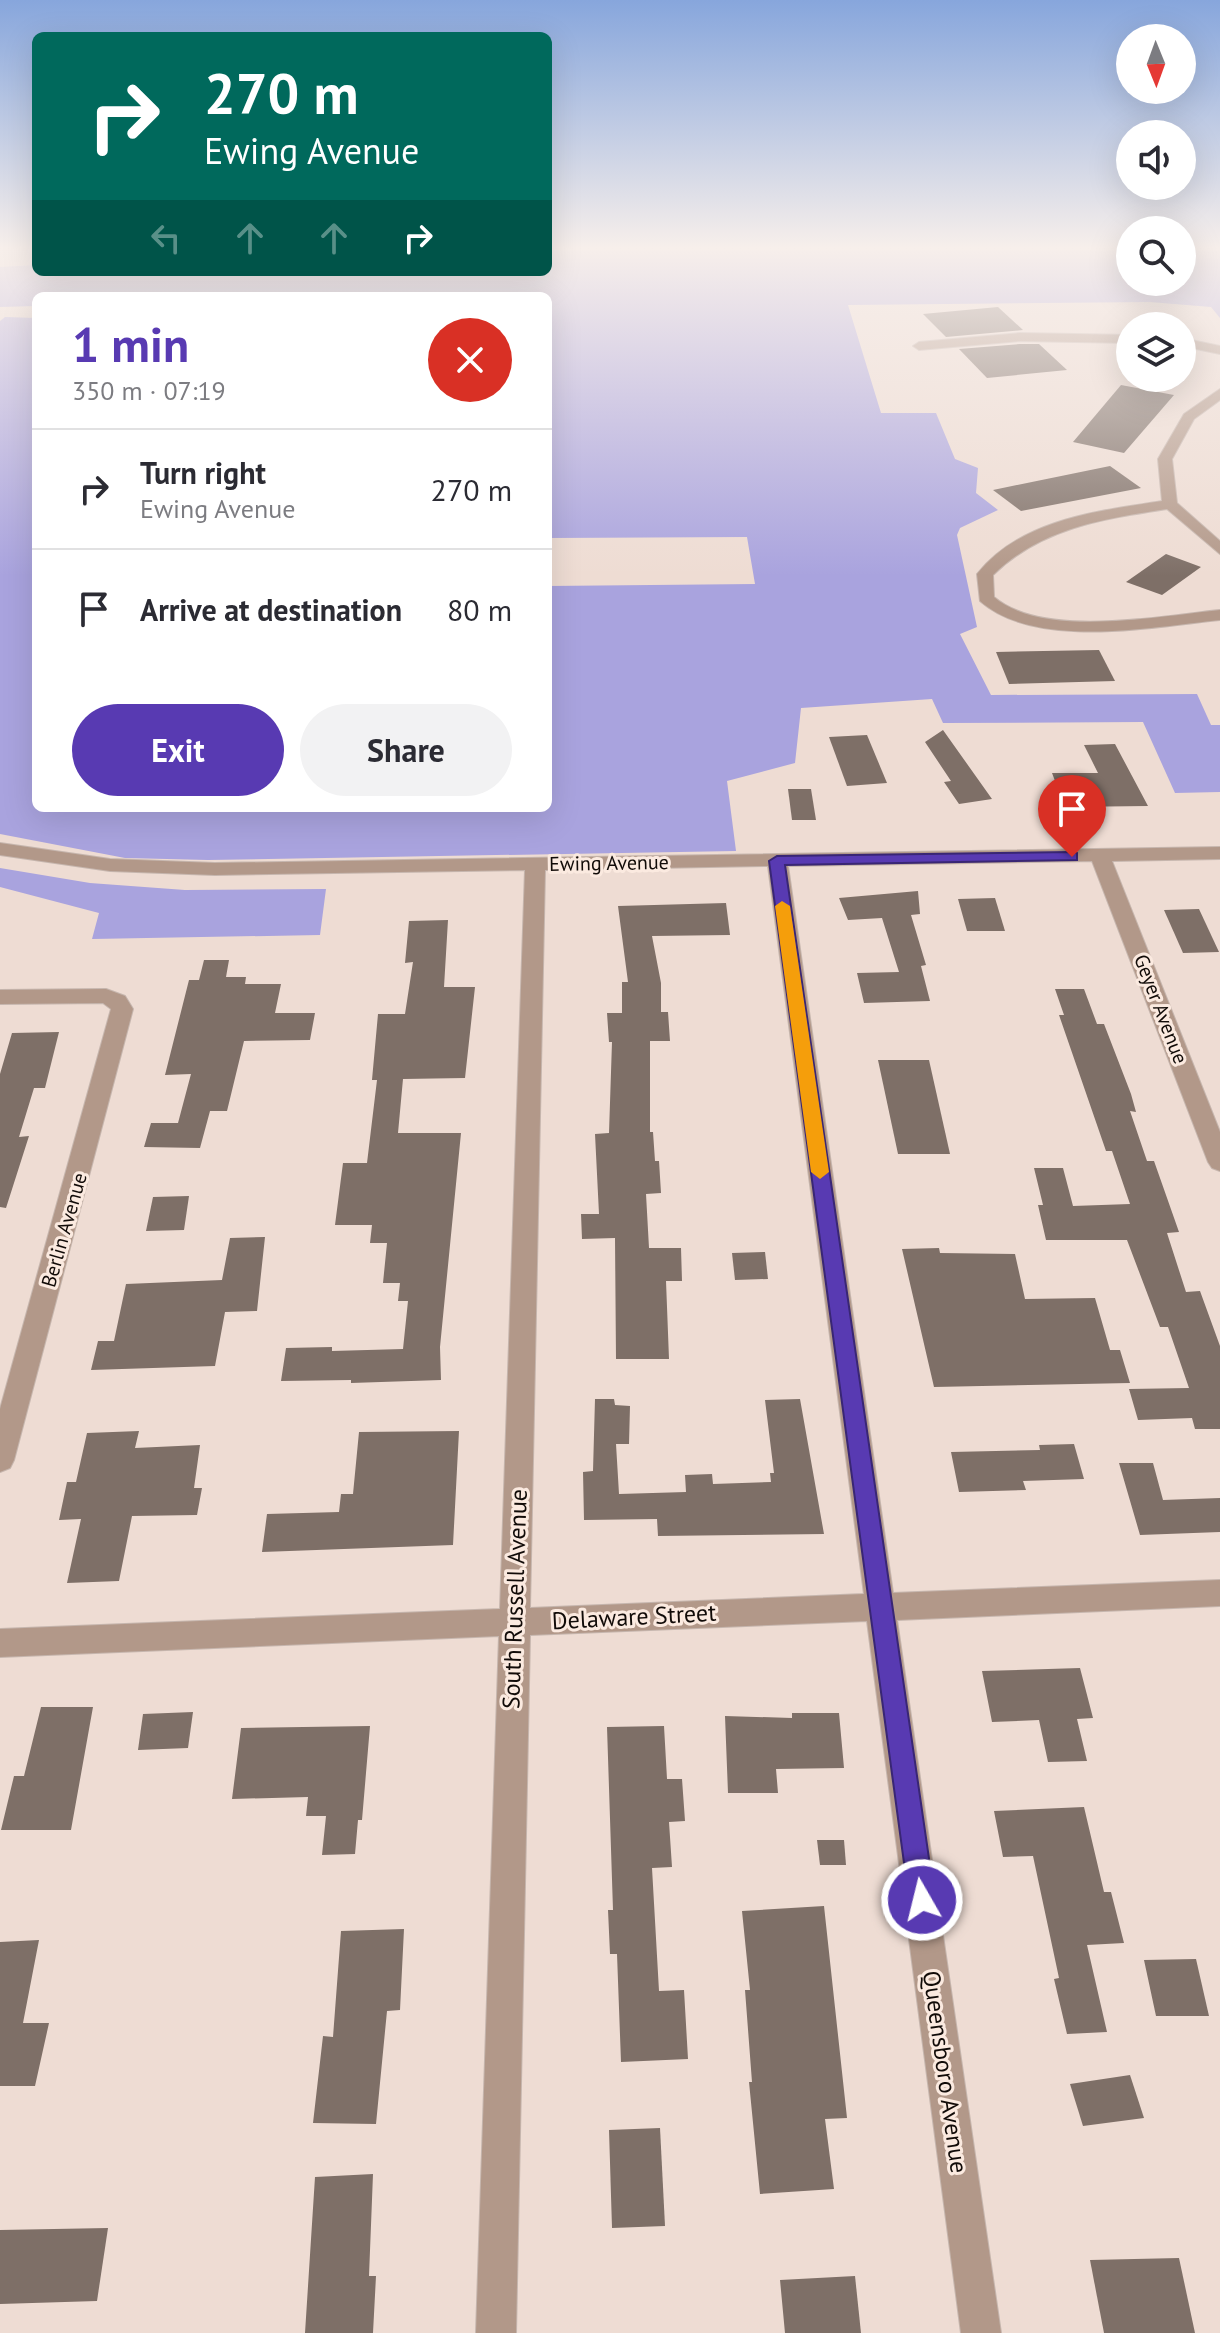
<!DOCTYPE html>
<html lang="en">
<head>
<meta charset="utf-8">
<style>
	body { margin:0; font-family:"PT Sans",sans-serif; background:#f2f2f3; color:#2b2b33; height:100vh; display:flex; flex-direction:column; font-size:30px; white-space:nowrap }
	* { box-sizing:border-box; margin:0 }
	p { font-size:26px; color:#7c7c81 }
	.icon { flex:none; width:44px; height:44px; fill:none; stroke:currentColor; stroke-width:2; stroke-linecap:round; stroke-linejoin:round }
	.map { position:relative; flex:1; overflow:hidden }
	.sheet { position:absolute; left:32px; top:292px; width:520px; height:520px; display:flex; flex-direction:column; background:#fff; border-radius:12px; box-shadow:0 8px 32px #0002 }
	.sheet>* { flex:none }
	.hud { position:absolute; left:32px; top:32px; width:520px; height:244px; border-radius:12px; box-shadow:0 8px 32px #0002; background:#00695c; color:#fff; overflow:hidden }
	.needle { width:52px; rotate:179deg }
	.buttons { position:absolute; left:1116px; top:24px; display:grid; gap:16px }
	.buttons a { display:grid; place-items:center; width:80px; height:80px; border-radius:50%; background:#fff; box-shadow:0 8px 32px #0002; font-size:40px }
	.pin { position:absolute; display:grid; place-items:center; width:68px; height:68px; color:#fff; margin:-82px -34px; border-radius:50% 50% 50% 0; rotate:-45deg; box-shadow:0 0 8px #0007 }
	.pin .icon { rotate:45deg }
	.me { position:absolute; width:88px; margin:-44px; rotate:352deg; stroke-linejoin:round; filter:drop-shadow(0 0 6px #0008) }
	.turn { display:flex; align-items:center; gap:28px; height:168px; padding:0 40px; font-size:36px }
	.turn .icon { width:104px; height:104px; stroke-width:2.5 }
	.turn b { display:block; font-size:56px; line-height:68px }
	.lanes { display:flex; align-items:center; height:76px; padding:0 40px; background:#0003; justify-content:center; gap:40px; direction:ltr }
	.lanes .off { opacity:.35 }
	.round { display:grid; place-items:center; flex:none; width:84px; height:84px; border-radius:42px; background:#f2f2f3 }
	.headline { display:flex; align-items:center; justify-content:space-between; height:136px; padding:0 40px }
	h1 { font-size:48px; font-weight:700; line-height:60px; color:#583ab2 }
	.primary-button { display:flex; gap:16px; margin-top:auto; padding:16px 40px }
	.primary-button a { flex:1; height:92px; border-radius:48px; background:#583ab2; color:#fff; font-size:32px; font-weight:700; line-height:92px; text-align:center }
	.primary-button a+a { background:#f2f2f3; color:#2b2b33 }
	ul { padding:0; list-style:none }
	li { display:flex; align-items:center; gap:24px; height:120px; padding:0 40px; border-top:2px solid #e1e1e2 }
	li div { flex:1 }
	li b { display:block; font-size:30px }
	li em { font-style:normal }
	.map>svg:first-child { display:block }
</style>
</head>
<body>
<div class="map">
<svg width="1220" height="2333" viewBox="0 0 1220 2333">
	<rect width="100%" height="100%" fill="#eedcd3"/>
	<g fill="#a9a3de">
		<path d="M548,250H1130V282H1182V250H1220V318L1211,307L1150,302L848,305L881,413H936L955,459L978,468L976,493L998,510L960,528L957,535L977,627L960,634L991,695L1197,694L1211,725H1220V792L1175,793L1143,722L943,723L932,699L801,708L795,763L727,781L736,851L208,860L125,858L0,834V321L5,317L36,318V808H548V586L755,584L747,537L548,538V296H36V306L0,307V267L36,265V272H548Z"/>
		<path d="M0,868L90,883L185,890L326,889L320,935L92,939L99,913L0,887Z"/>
	</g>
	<g fill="#7e6f67">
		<path d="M998,307L1023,330L946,337L923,314Z"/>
		<path d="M1020,344H1039L1067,370L987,378L959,349Z"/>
		<path d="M1121,385L1174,395L1124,453L1073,442Z"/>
		<path d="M1110,466L1141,488L1021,511L993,490Z"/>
		<path d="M1166,554L1201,567L1162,595L1126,582Z"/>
		<path d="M1099,650L1115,681L1009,684L996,652Z"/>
		<path d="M943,730L992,799L959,804L944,782L951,781L925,742Z"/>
		<path d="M867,735L887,783L847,786L829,737Z"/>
		<path d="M1115,744L1148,806L1065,807L1052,773H1098L1084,745Z"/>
		<path d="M788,789H811L816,820H792Z"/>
		<path d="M918,891L920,914L911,915L926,965L921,966L930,1001L864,1003L857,973L899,972L882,918L848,920L839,898Z"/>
		<path d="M995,898L1005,931H967L958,899Z"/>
		<path d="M726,903L730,935L652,936L661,983V1012H668L670,1041H650V1132H653L655,1161H659L661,1193L646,1194L649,1248H681L682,1281H666L669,1359H616L615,1238L582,1239L581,1214H599L595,1134L609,1133L612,1042H609L607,1013H622V982H628L618,906Z"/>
		<path d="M1199,909L1219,952L1183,953L1164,910Z"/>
		<path d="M448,920L444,987H475L465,1078L403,1079L398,1133H461L440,1347L441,1380L351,1383V1380L281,1381L286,1348L332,1347V1351L403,1349L408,1301H398L400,1283H383L387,1243H370L372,1225H335L343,1163H367L377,1080H372L378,1014H405L413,962L405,963L409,921Z"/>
		<path d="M204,960H229L226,977H246L245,984H281L275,1013H315L310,1040L244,1041L227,1111H210L200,1148L144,1147L151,1123H178L191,1074L165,1075L189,980H199Z"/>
		<path d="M1055,989H1084L1097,1024H1104L1131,1094L1136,1112L1130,1111L1147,1161H1154L1179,1232L1167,1233L1186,1292L1200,1291L1220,1346V1429H1195L1192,1418L1138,1420L1129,1389L1189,1388L1168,1327H1160L1127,1240H1046L1038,1205H1043L1034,1168H1063L1073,1206L1130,1204L1112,1151H1106L1059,1015H1064Z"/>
		<path d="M59,1032L45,1088H34L19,1137L29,1136L6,1208L0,1207V1074L12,1033Z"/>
		<path d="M878,1060H929L950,1154H898Z"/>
		<path d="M189,1196L184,1230L146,1231L153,1197Z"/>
		<path d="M265,1237L257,1311L225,1312L215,1366L91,1370L98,1341H114L126,1284L222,1280L230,1238Z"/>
		<path d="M939,1248L940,1253L1015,1254L1025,1299L1095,1298L1110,1350H1120L1130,1383L934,1387L902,1249Z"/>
		<path d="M765,1252L768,1279L735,1280L732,1253Z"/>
		<path d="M595,1399H614L615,1405L630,1406L629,1444H616L619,1494L686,1492L685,1475L712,1474L713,1484L771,1482L770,1473H774L765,1400L800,1399L824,1534L658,1536L657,1519L584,1520L583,1472L593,1471Z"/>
		<path d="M139,1431L135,1448L200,1445L194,1488H202L197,1515L132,1516L119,1581L67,1583L81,1519L59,1520L67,1482H76L87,1433Z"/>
		<path d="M459,1431L453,1545L262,1552L267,1514L339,1512L341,1494H353L359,1432Z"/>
		<path d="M1074,1444L1084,1479L1023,1481L1026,1490L959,1492L951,1452L1040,1450L1039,1445Z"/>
		<path d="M1119,1463H1153L1163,1500L1220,1498V1532L1140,1535Z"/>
		<path d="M1080,1668L1093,1718L1077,1719L1087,1761L1048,1762L1039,1720L992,1722L982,1671Z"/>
		<path d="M41,1707H93L71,1830H1L14,1776H24Z"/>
		<path d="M193,1712L188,1748L138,1750L143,1714Z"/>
		<path d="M792,1713H839L844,1768L776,1769L778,1793H728L725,1716L792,1718Z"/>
		<path d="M370,1726L362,1820H358L355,1854L322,1855L326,1816H306L308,1797L232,1799L241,1728Z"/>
		<path d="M664,1726L667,1779H682L685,1821L669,1822L672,1867L652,1868L659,1991L684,1990L688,2059L621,2062L617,1954H610L608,1910H613L607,1727Z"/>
		<path d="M1084,1807L1104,1892H1111L1124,1943L1087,1945L1107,2032L1067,2034L1054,1979L1059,1978L1033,1856L1003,1857L994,1811Z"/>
		<path d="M817,1840H844L846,1865H820Z"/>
		<path d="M824,1906L847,2118L825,2119L834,2189L760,2194L749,2082H752L745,1990H750L742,1911Z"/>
		<path d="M404,1929L400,2010L387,2011L376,2124L313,2123L323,2036L333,2037L341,1931Z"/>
		<path d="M39,1940L23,2023H49L35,2086H0V1942Z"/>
		<path d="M1196,1959L1209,2016H1156L1144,1960Z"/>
		<path d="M1130,2075L1144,2118L1083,2126L1070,2084Z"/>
		<path d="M660,2128L665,2226L612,2228L609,2130Z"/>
		<path d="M373,2174L369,2276H376L373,2333H305L315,2177Z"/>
		<path d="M108,2228L97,2301L0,2304V2230Z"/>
		<path d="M1179,2258L1195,2333H1104L1090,2260Z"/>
		<path d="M855,2276L861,2333H785L780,2280Z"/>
	</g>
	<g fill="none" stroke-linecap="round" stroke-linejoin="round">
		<defs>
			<g id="minor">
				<path d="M1020,333L1130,335V343L1020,341L919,350L913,346L919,342Z"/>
				<path d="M1182,338L1220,346V354L1182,346Z"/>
				<path d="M1220,389V400L1194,419L1172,459L1177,503L1220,541V554L1167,509C1103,519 1041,528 993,575L994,597C1043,639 1159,616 1220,610V620C1152,627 1036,650 980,601L977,574C1021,519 1098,511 1162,501L1158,459L1184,414Z"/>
				<path d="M0,843L110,859L215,863L1220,847V859L1112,861L1220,1132V1171L1212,1168L1208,1162L1092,861L788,866L893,1593L1220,1580V1606L897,1620L1001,2333H961L867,1621L530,1635L516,2333H476L499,1636L0,1657V1629L500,1609L525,870L215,875L110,871L0,855ZM768,866L864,1594L530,1608L545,870Z"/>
				<path d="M106,989L125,996L133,1009L14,1460L10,1468L0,1472V1409L111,1009L103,1003L0,1004V990Z"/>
			</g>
		</defs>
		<use href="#minor" stroke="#c6b6ae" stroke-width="2"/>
		<use href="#minor" fill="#b29889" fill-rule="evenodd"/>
	</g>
	<linearGradient id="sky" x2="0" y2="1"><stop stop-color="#87a6dc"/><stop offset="0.43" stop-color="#f7efeb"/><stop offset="1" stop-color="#f7efeb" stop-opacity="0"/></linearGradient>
	<rect width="1220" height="576" fill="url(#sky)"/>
	<path fill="#583ab2" stroke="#392674" stroke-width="2" d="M1072,852L1077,853V860L785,865L935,1900L931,1910L922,1913L913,1910L909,1900L769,861L777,856Z"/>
	<path fill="#f59e0b" d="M782,901L790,906L829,1172L820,1179L811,1172L775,906Z"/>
	<g text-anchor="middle" stroke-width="6" stroke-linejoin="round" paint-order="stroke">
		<g font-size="20" fill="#110b08" stroke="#fbeae0">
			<text transform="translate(609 863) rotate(-1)" y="7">Ewing Avenue</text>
			<text transform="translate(1161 1009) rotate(69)" y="7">Geyer Avenue</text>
			<text transform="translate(64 1230) rotate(-74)" y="7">Berlin Avenue</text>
		</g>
		<g font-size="24" fill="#110b08" stroke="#fbeae0">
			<text transform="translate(515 1599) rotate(-88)" y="8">South Russell Avenue</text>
			<text transform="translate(634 1617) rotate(-3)" y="8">Delaware Street</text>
			<text transform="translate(945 2072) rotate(82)" y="8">Queensboro Avenue</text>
		</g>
	</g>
</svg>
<div class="buttons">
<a><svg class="needle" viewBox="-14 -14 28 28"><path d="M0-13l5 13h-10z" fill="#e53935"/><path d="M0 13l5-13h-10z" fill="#7c7c81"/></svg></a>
<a><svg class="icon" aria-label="sound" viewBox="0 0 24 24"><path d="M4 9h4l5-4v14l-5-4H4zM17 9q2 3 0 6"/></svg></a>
<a><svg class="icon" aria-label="search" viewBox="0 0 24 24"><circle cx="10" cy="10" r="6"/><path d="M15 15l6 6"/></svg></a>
<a><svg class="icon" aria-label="layers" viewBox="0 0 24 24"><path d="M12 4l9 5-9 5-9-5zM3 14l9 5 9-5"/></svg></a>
</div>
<div class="pin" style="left:1072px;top:857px;background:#d93025"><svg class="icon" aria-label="arrive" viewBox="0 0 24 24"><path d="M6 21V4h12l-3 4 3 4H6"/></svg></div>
<svg class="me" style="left:922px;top:1900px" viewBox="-20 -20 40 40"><circle r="17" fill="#583ab2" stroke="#fff" stroke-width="3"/><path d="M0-11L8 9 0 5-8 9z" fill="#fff"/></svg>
<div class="hud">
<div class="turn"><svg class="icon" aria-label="right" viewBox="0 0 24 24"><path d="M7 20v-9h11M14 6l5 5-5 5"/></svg><div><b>270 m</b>Ewing Avenue</div></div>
<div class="lanes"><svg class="icon off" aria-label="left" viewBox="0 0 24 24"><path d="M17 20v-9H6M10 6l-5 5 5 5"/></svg><svg class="icon off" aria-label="ahead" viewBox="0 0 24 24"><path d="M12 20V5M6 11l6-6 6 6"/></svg><svg class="icon off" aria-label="ahead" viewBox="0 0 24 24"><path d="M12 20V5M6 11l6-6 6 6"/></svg><svg class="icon" aria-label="right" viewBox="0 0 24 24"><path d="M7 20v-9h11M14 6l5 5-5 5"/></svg></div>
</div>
<section class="sheet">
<div class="headline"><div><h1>1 min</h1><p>350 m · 07:19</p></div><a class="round" style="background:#d93025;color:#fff"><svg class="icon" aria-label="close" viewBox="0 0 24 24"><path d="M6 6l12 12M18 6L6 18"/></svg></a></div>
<ul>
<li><svg class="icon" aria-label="right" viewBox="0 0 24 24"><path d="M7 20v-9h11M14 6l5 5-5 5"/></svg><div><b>Turn right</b><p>Ewing Avenue</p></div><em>270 m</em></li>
<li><svg class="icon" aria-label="arrive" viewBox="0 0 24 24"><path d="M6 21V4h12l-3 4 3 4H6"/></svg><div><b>Arrive at destination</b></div><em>80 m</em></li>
</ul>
<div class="primary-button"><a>Exit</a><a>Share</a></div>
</section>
</div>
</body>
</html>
